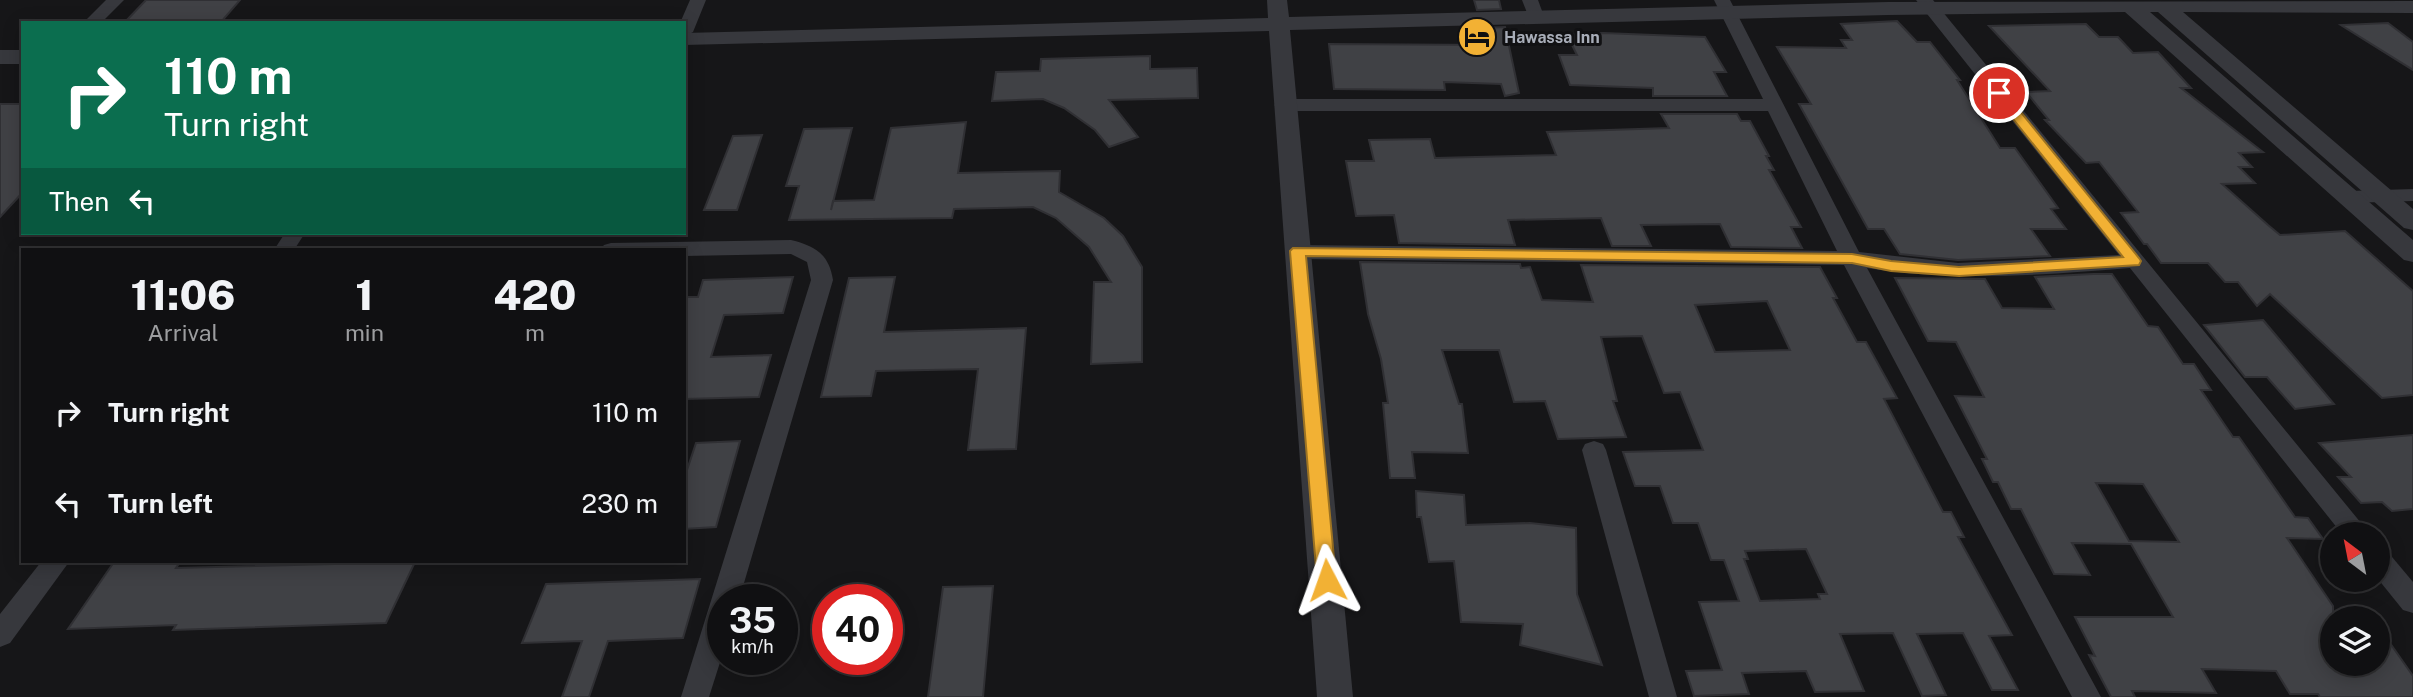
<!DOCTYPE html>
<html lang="en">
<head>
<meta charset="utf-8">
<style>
	body { margin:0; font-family:"Public Sans",sans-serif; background:#1e1e20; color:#f1f3f6; height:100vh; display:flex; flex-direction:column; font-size:26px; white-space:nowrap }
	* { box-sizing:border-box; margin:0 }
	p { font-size:23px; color:#9c9d9f }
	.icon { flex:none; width:38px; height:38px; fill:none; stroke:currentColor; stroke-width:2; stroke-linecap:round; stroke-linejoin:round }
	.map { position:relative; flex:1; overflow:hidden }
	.panel { position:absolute; left:21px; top:248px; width:665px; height:315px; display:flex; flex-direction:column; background:#101012; border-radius:0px; box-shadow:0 4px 18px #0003,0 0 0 2px #303032 }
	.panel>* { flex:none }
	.guide { position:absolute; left:21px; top:21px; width:665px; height:214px; border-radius:0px; box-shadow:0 4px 18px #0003,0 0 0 2px #303032; background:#0b6e4f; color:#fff; overflow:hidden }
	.needle { width:46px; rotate:328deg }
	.buttons { position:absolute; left:2320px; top:522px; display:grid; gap:14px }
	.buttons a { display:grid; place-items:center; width:70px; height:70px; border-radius:50%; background:#101012; box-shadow:0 4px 18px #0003,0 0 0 2px #303032; font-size:35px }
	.speed { position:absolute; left:707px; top:584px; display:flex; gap:14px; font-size:35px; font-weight:700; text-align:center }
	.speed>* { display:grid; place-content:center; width:91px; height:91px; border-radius:50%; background:#101012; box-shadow:0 4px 18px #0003,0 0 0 2px #303032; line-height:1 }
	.speed small { font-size:18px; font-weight:400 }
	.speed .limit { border:10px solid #d22; background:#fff; color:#111 }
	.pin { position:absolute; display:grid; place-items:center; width:60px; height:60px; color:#fff; margin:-30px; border:4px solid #fff; border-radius:50%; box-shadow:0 2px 7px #0007 }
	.me { position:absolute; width:77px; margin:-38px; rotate:356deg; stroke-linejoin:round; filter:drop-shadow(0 0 5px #0008) }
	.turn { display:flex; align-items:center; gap:24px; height:147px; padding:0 28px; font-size:32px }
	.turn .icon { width:91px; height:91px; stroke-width:2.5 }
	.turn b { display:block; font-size:49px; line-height:60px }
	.then { display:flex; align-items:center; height:66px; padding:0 28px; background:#0003; gap:14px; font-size:26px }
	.eta { display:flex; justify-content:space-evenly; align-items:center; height:119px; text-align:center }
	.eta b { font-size:42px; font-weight:800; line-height:49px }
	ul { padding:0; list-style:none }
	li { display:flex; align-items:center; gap:21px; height:91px; padding:0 28px }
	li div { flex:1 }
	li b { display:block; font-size:26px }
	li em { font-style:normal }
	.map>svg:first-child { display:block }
</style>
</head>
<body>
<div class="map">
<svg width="2413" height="697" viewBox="0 0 2413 697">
	<rect width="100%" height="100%" fill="#161618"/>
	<g fill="#404145" stroke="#303034" stroke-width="2" fill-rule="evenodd">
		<path d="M146,0H240L221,22L124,23Z"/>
		<path d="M1474,0H1499L1501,9L1477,10Z"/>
		<path d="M1897,21L1917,42H1930L1960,80H1957L2000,148H2015L2058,208L2051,209L2066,229H2031L2050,256L1958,260L1900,254L1884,229H1868L1799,104H1811L1777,47L1846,48L1841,40H1852L1841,24Z"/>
		<path d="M2388,23L2413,42V70L2341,25Z"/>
		<path d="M2086,24L2099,37H2118L2133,53L2158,52L2191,88H2181L2263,152L2239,153L2252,167H2239L2255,183L2222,184L2268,225L2280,235L2345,231L2413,291V395L2382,398L2270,294L2257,306L2238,282H2225L2208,263H2161L2147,244H2144L2121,213L2138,212L2099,162L2086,163L2045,120H2049L2026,92L2050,91L1989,26Z"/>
		<path d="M1505,27L1519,93L1505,96L1501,84L1444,82L1445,90L1334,89L1329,44L1488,45L1483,28Z"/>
		<path d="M1603,33L1705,37L1726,72H1714L1727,96H1653V88L1570,85L1559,55H1577L1567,35Z"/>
		<path d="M1150,56V69L1197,68L1198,98L1109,100L1138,137L1109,147L1095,130L1064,108L1043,99L992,101L996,72L1040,71L1041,59Z"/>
		<path d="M0,104H23V192L0,217Z"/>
		<path d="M1661,114H1737L1741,121H1750L1769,156H1766L1774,170H1769L1801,227H1791L1802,248L1731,247L1720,224L1641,225L1651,246H1612L1601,218L1508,220L1515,245L1399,243L1394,215L1356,216L1346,161H1374L1369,140L1430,139L1435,158L1556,155L1547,132L1669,128Z"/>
		<path d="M966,122L958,173L1060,171L1059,192L1104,218L1123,236L1142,267V362L1091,364L1094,282H1111L1089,247L1056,218L1033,207L954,209L952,218L789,220L799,186H786L804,129L852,128L831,210L833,201L874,200L891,128Z"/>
		<path d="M762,135L737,210H704L733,136Z"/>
		<path d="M1360,262L1520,264L1521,268L1530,267L1542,300L1593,302L1581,265L1820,267L1837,298H1833L1857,342H1866L1897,398L1884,399L1943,512H1951L1964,537H1958L2012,635L1989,636L2018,690H1992L1963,633L1917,634L1946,695L1922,696L1893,633L1840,634L1864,691L1815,692L1806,671L1742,673L1749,694L1694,696L1686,671L1722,670L1699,602L1739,601L1724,560H1711L1698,523H1673L1660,486H1635L1623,452L1703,450L1680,392L1664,393L1642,336L1601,337L1617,401H1613L1626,437L1558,439L1545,401L1514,402L1499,350H1442L1459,404H1462L1468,453L1412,452L1415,478H1390L1383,403H1388L1381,359L1368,314ZM1767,301L1790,350L1715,352L1695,305ZM1806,549L1827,594H1818L1820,599L1760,601L1744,559H1748L1745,551Z"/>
		<path d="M2093,274H2112L2148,326L2158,327L2183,364H2194L2211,390H2201L2233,437H2239L2295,517L2308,518L2323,539L2287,538L2333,606V663H2378V626L2413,676V697H2320L2318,694H2290L2276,671L2202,669L2216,693L2132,691L2135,697H2111L2089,655L2095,656L2075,617H2173L2131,544L2072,543L2090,575L2054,574L2021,509H2011L1998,482H1993L1982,459H1987L1955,396L1984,397L1956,342L1928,341L1895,278L1985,279L2002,308L2054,309L2035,277ZM2096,483L2143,484L2179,542L2129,541Z"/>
		<path d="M793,277L783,313L724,315L711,357L771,355L759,397L684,399V297H698L703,280Z"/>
		<path d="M895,277L884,332L1026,328L1016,449L968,450L978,369L876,371L871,396L821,397L849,278Z"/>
		<path d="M2263,320L2334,404L2295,409L2267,377H2245L2204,325Z"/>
		<path d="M2413,435V509L2392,511L2382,502L2361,503L2338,477H2351L2319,443Z"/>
		<path d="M740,441L716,527L684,529V479L696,443Z"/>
		<path d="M1416,491L1464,495L1466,525L1530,523L1576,528L1577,594L1602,665L1520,645L1523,624L1461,622L1454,561L1429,562L1421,517H1417Z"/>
		<path d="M114,562H180L176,568L415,562L386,623L173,630L176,625L68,629Z"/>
		<path d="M700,579L683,638L608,641L589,697H562L582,641L522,643L546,584Z"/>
		<path d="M993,586L983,697H928L943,587Z"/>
	</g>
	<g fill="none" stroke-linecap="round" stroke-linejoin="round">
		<g fill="#37383d" fill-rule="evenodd">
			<path d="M106,0H124L101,23H83Z"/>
			<path d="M690,0H706L693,32L684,37V23H680Z"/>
			<path d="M1522,0H1538L1545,19L1543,23H1531Z"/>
			<path d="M1714,0H1730L1859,252L1958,263L2119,255L1916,0H1933L2370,534H2342L2130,268C2042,275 1954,282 1867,268L2101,697H2072L1844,265L1298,259L1291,257L1287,252L1291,247L1298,245L1837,251L1768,111H1283L1274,105L1283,99H1763Z"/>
			<path d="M2413,189V201L2349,203L2342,201L2339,197L2342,193L2349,191Z"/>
			<path d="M285,233H305L294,250H274Z"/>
			<path d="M791,240C815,246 829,254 833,280L739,600H723V653L709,697H681L811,280L807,262L791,254L684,256V250H600L604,245L611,243Z"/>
			<path d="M1594,441L1603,444L1606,450L1677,697H1649L1582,450L1585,444Z"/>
			<path d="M2378,548L2387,551L2413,582V613L2403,610L2378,579Z"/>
			<path d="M41,562H69L10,643L0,647V614Z"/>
		</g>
		<g fill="#37383d" fill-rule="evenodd">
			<path d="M1267,0H1287L1289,17L1888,2L2413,1V13L2183,12L2413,209V230L2404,228L2158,12H2150L2413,240V262L2404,260L2125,12L1888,15L1290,30L1353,697H1317L1269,31L684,45V33L1268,18Z"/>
			<rect x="0" y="50" width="23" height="14"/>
		</g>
	</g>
	<path fill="#f2b134" stroke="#9d7322" stroke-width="2" d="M1999,89L2003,90L2139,258L2141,261L2139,265L1959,276L1891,271L1852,263L1306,256L1336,580L1333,585L1327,587L1320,585L1317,580L1290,251L1293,248L1852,254L1891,261L1959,267L2123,257L1994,95V90Z"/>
	<defs>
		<symbol id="hotel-disc" viewBox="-11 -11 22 22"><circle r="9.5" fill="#f2b134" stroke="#111113"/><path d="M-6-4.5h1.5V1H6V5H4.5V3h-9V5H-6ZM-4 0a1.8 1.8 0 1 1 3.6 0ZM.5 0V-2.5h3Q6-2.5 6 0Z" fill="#111"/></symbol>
	</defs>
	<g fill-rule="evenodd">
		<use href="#hotel-disc" x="1455" y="15" width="44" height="44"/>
	</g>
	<g text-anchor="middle" stroke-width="6" stroke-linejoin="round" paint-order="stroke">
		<g font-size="16" font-weight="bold" fill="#a8adb8" stroke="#111113" text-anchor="start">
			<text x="1504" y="43">Hawassa Inn</text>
		</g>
	</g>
</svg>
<div class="buttons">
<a><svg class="needle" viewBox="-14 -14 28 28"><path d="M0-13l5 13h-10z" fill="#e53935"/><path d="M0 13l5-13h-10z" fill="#9c9d9f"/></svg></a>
<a><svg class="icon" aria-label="layers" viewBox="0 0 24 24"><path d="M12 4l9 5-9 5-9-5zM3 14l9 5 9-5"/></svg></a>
</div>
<div class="speed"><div>35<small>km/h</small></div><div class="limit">40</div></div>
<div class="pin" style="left:1999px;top:93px;background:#d93025"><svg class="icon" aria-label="arrive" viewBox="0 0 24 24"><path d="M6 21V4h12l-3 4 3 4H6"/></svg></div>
<svg class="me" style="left:1327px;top:580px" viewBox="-20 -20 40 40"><path d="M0-17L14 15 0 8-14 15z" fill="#f2b134" stroke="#fff" stroke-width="4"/></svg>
<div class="guide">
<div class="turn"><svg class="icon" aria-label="right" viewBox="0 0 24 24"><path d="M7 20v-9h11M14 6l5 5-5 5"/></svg><div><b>110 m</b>Turn right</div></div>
<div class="then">Then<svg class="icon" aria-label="left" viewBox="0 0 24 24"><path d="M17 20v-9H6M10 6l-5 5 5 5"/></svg></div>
</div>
<section class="panel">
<div class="eta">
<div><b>11:06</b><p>Arrival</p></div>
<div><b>1</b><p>min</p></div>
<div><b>420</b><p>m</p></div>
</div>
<ul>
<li><svg class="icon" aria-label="right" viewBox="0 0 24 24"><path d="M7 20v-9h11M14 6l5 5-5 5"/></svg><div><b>Turn right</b></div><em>110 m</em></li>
<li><svg class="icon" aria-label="left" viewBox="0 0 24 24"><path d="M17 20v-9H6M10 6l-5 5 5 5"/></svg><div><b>Turn left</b></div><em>230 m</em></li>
</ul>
</section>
</div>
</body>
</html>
